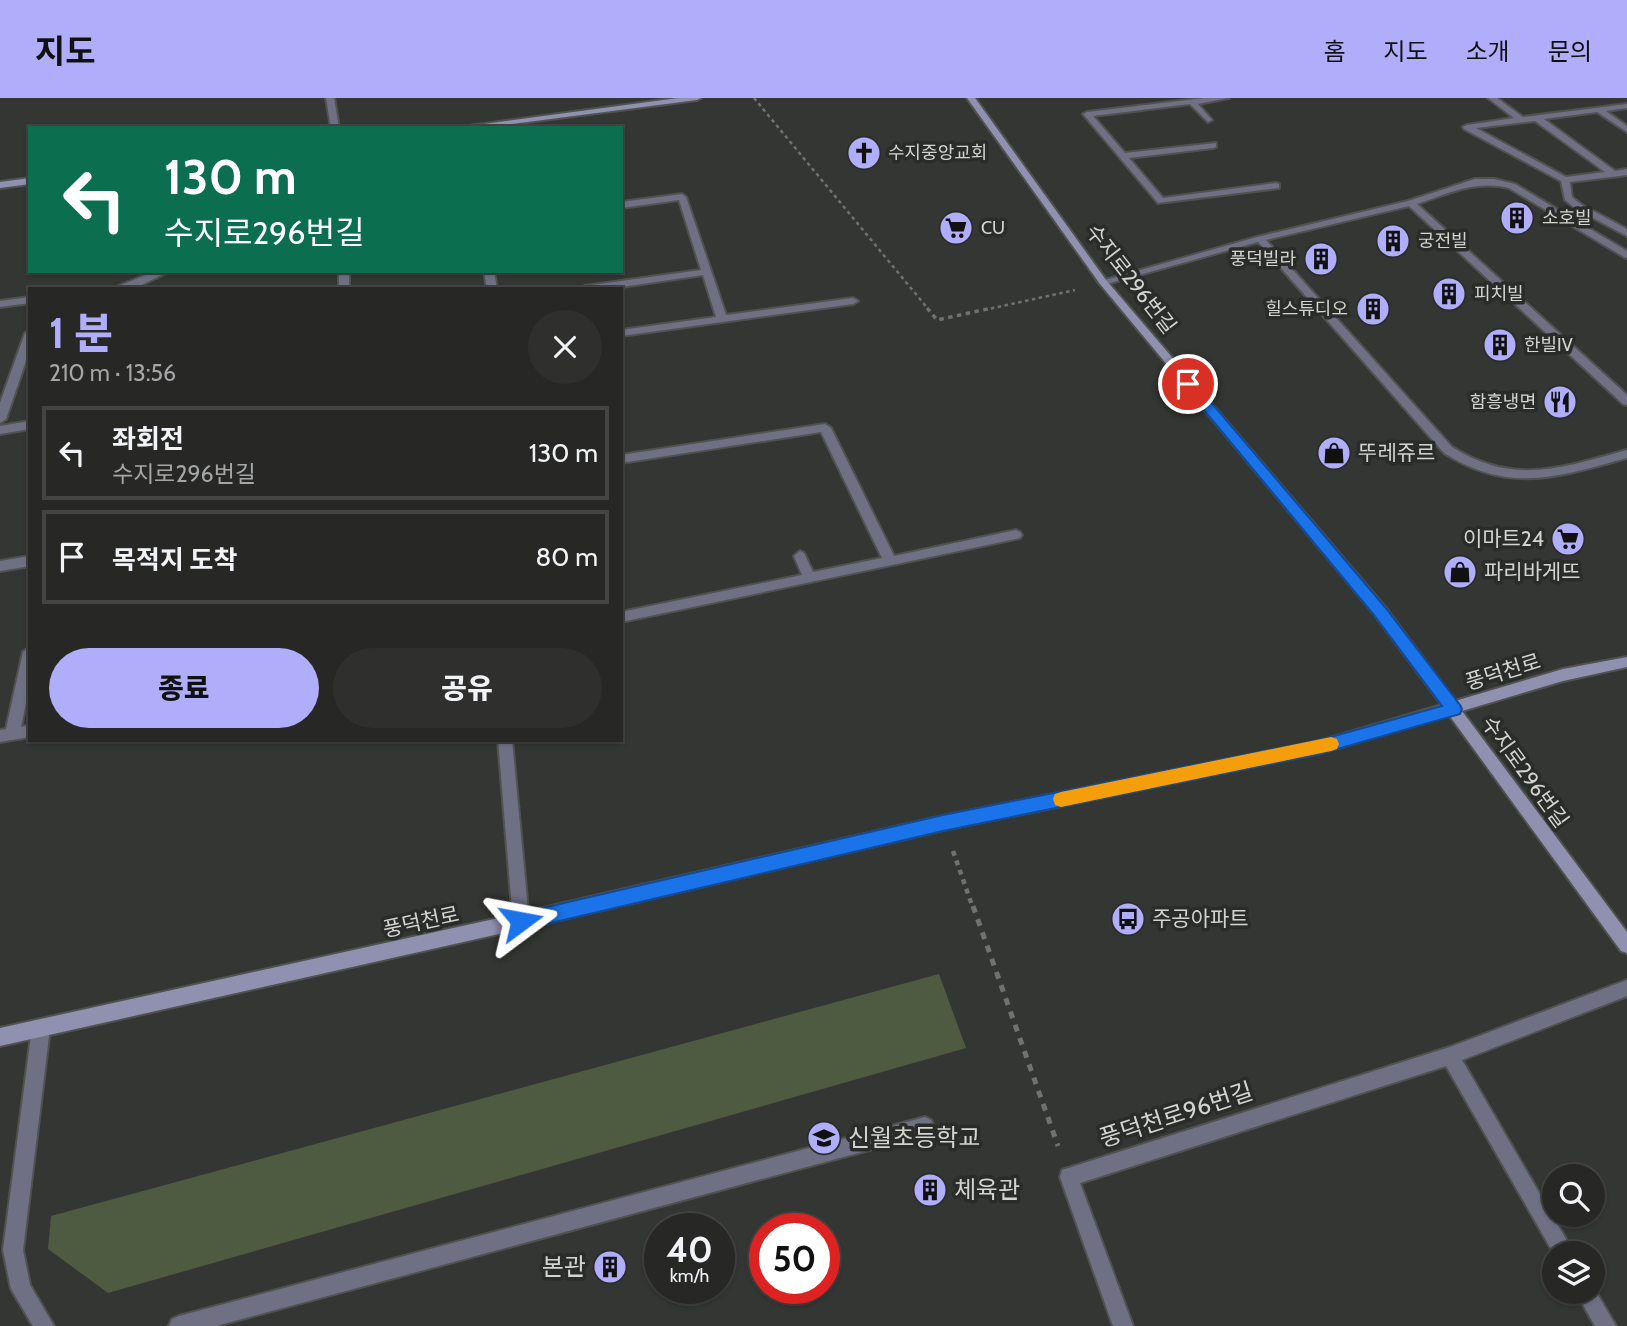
<!DOCTYPE html>
<html lang="ko">
<head>
<meta charset="utf-8">
<style>
	body { margin:0; font-family:Cabin,"Noto Sans KR",sans-serif; background:#2f302e; color:#f1f3f6; height:100vh; display:flex; flex-direction:column; font-size:26px; white-space:nowrap }
	* { box-sizing:border-box; margin:0 }
	p { font-size:23px; color:#a4a6a7 }
	.icon { flex:none; width:38px; height:38px; fill:none; stroke:currentColor; stroke-width:2; stroke-linecap:round; stroke-linejoin:round }
	.map { position:relative; flex:1; overflow:hidden }
	.details { position:absolute; left:28px; top:189px; width:595px; height:455px; display:flex; flex-direction:column; background:#272826; border-radius:0px; box-shadow:0 2px 5px #0004,0 0 0 2px #434443 }
	.details>* { flex:none }
	.hud { position:absolute; left:28px; top:28px; width:595px; height:147px; border-radius:0px; box-shadow:0 2px 5px #0004,0 0 0 2px #434443; background:#0b6e4f; color:#fff; overflow:hidden }
	.controls { position:absolute; left:1542px; top:1066px; display:grid; gap:14px }
	.controls a { display:grid; place-items:center; width:63px; height:63px; border-radius:50%; background:#272826; box-shadow:0 2px 5px #0004,0 0 0 2px #434443; font-size:35px }
	.speed { position:absolute; left:644px; top:1115px; display:flex; gap:14px; font-size:35px; font-weight:700; text-align:center }
	.speed>* { display:grid; place-content:center; width:91px; height:91px; border-radius:50%; background:#272826; box-shadow:0 2px 5px #0004,0 0 0 2px #434443; line-height:1 }
	.speed small { font-size:18px; font-weight:400 }
	.speed .limit { border:10px solid #d22; background:#fff; color:#111 }
	.pin { position:absolute; display:grid; place-items:center; width:60px; height:60px; color:#fff; margin:-30px; border:4px solid #fff; border-radius:50%; box-shadow:0 2px 7px #0007 }
	.me { position:absolute; width:77px; margin:-38px; rotate:77deg; stroke-linejoin:round; filter:drop-shadow(0 0 5px #0008) }
	.turn { display:flex; align-items:center; gap:24px; height:147px; padding:0 21px; font-size:32px }
	.turn .icon { width:91px; height:91px; stroke-width:2.5 }
	.turn b { display:block; font-size:49px; line-height:60px }
	.round { display:grid; place-items:center; flex:none; width:74px; height:74px; border-radius:37px; background:#2f302e }
	.overview { display:flex; align-items:center; justify-content:space-between; height:119px; padding:0 21px }
	h1 { font-size:42px; font-weight:800; line-height:52px; color:#b0adfa }
	.action { display:flex; gap:14px; margin-top:auto; padding:14px 21px }
	.action a { flex:1; height:80px; border-radius:42px; background:#b0adfa; color:#111; font-size:28px; font-weight:800; line-height:80px; text-align:center }
	.action a+a { background:#2f302e; color:#f1f3f6 }
	ul { padding:0; list-style:none }
	li { display:flex; align-items:center; gap:21px; height:94px; margin:0 14px 10px; padding:0 7px; border:4px solid #434443; border-radius:0px }
	li div { flex:1 }
	li b { display:block; font-size:26px }
	li em { font-style:normal }
	header { display:flex; align-items:center; gap:42px; box-sizing:border-box; height:98px; padding:0 35px; background:#b0adfa; color:#111 }
	header strong { font-size:33px }
	nav { display:flex; gap:38px; margin-inline-start:auto; font-size:24px }
	.map>svg:first-child { display:block }
</style>
</head>
<body>
<header>
<strong>지도</strong>
<nav><a>홈</a><a>지도</a><a>소개</a><a>문의</a></nav>
</header>
<div class="map">
<svg width="1627" height="1228" viewBox="0 0 1627 1228">
	<rect width="100%" height="100%" fill="#343633"/>
	<path fill="#4e5b41" d="M939,876L966,950L108,1195L48,1151L51,1118Z"/>
	<g fill="none" stroke-linecap="round" stroke-linejoin="round">
		<defs>
			<g id="lane">
				<path d="M326,0H334L339,30H331Z"/>
				<path d="M1204,0H1229L1198,6L1212,22L1208,24L1190,6L1093,18L1125,55L1216,45V49L1213,50L1129,60L1163,100L1276,85L1279,86V90L1158,105L1083,16L1087,14Z"/>
				<path d="M1488,0H1497L1523,19L1627,6V10L1606,13L1627,28V34L1597,14L1544,21L1615,73L1627,71V77L1570,84L1572,99L1582,107L1627,131V138L1576,111L1565,102L1561,83L1464,31L1463,29L1467,27L1514,20ZM1535,23L1605,74L1566,79L1476,30Z"/>
				<path d="M682,96L686,99L726,217L853,200L858,203L853,206L621,238V232L716,219L703,177L608,191H580L585,188L701,172L679,102L621,110V104Z"/>
				<path d="M156,173H170L133,191H111Z"/>
				<rect x="339" y="173" width="10" height="18"/>
				<path d="M484,173H494L497,191H487Z"/>
				<path d="M30,199V205L0,209V203Z"/>
				<path d="M30,232V251L6,321L0,325V305L25,235Z"/>
				<path d="M30,323V331L0,336V328Z"/>
				<path d="M825,326L831,330L894,458L1016,432L1020,434L1022,437L1020,440L621,524V514L802,477L794,458L800,453L804,455L813,474L882,460L821,334L621,365V357Z"/>
				<path d="M30,458V468L0,473V463Z"/>
				<path d="M30,549V586L21,629L30,627V639L0,644V632L6,631L23,554Z"/>
				<path d="M498,642H512L529,823L527,828L521,831L515,828L513,823Z"/>
				<path d="M41,921L47,924L50,930L23,1152L30,1187L54,1228H33L11,1191L3,1152L32,930L35,924Z"/>
				<path d="M925,1019L931,1022L934,1028L931,1034L925,1037L216,1228H169L172,1221L179,1218Z"/>
			</g>
			<g id="street">
				<path d="M1475,81H1494L1515,86L1627,153V160L1624,159L1509,90C1474,82 1450,95 1417,106L1627,297V307L1623,306L1409,108L1266,142L1452,349C1514,388 1561,370 1627,352V360C1558,379 1509,396 1444,355L1258,144L1103,187L1098,184L1257,139L1408,103Z"/>
				<path d="M1627,882V898L1462,962L1574,1155L1554,1156L1446,968L1080,1085L1133,1228H1113L1060,1079L1062,1072L1450,949Z"/>
				<path d="M1592,1187L1616,1228H1595L1576,1194H1592Z"/>
			</g>
			<g id="secondary">
				<path d="M678,0H701L697,2L480,30H454Z"/>
				<path d="M967,0H975L1106,182L1385,509L1455,603L1563,571L1627,559V569L1563,583L1462,613L1627,834V855L1621,853L1449,617L1320,655L943,732L521,831L0,948V930L521,815L943,718L1320,643L1442,607L1375,517L1100,186Z"/>
				<path d="M30,80V86L0,90V84Z"/>
			</g>
		</defs>
		<use href="#lane" stroke="#515250" stroke-width="4"/>
		<use href="#street" stroke="#515250" stroke-width="4"/>
		<use href="#secondary" stroke="#515250" stroke-width="4"/>
		<g stroke="#717270" stroke-width="2.5" stroke-dasharray="3.5 3.5" stroke-linecap="butt">
			<path d="M754,0L929,212"/>
			<path d="M984,212L1075,192"/>
		</g>
		<path stroke="#717270" stroke-width="3.5" stroke-dasharray="4.5 4.5" stroke-linecap="butt" d="M927,210L937,222L992,210"/>
		<path stroke="#717270" stroke-width="4.5" stroke-dasharray="5 5" stroke-linecap="butt" d="M953,753L973,810"/>
		<path stroke="#717270" stroke-width="5" stroke-dasharray="7 7" stroke-linecap="butt" d="M973,808L1058,1048"/>
		<use href="#lane" fill="#707085" fill-rule="evenodd"/>
		<use href="#street" fill="#707085" fill-rule="evenodd"/>
		<use href="#secondary" fill="#9090b1" fill-rule="evenodd"/>
	</g>
	<path fill="#1a73e8" stroke="#114b97" stroke-width="2" d="M1188,282L1193,283L1385,509L1460,607L1462,611L1460,616L1320,656L943,733L521,832L514,830L512,823L514,817L521,815L943,717L1320,642L1442,608L1374,517L1184,288L1182,286Z"/>
	<path fill="#f59e0b" d="M1331,639L1337,641L1339,646L1337,651L1331,653L1061,709L1055,707L1053,701L1055,696L1061,694Z"/>
	<defs>
		<symbol id="church-disc" viewBox="-11 -11 22 22"><circle r="9.5" fill="#b0adfa" stroke="#2a2c29"/><path d="M-1.2-6h2.4v3.5h3.3v2.4h-3.3V6h-2.4V-.1h-3.3v-2.4h3.3Z" fill="#111"/></symbol>
		<symbol id="building-disc" viewBox="-11 -11 22 22"><circle r="9.5" fill="#b0adfa" stroke="#2a2c29"/><path d="M-4-6H4V6H1V3H-1V6H-4ZM-2.5-4.3h1.7v1.8h-1.7ZM.8-4.3h1.7v1.8H.8ZM-2.5-1h1.7V.8h-1.7ZM.8-1h1.7V.8H.8Z" fill="#111"/></symbol>
		<symbol id="supermarket-disc" viewBox="-11 -11 22 22"><circle r="9.5" fill="#b0adfa" stroke="#2a2c29"/><path d="M-6-5.5h2.5l.6 2H6L4.5 2H-2.5L-4.4-4H-6ZM-1.5 3.2a1.3 1.3 0 1 0 .1 0ZM3 3.2a1.3 1.3 0 1 0 .1 0Z" fill="#111"/></symbol>
		<symbol id="restaurant-disc" viewBox="-11 -11 22 22"><circle r="9.5" fill="#b0adfa" stroke="#2a2c29"/><path d="M-5-6h1v4h1v-4h1v4h1v-4h1v5L-1.5 .5V6h-2V.5L-5-1ZM5-6V6H3V1.5H1.5Q1.5-4 5-6Z" fill="#111"/></symbol>
		<symbol id="shop-disc" viewBox="-11 -11 22 22"><circle r="9.5" fill="#b0adfa" stroke="#2a2c29"/><path d="M-5-2.5h2.3a2.7 3.5 0 0 1 5.4 0H5L5.5 6h-11ZM-1.5-2.5h3a1.5 2.3 0 0 0-3 0Z" fill="#111"/></symbol>
		<symbol id="bus-disc" viewBox="-11 -11 22 22"><circle r="9.5" fill="#b0adfa" stroke="#2a2c29"/><path d="M-5-6H5V4H4V6H2V4H-2V6H-4V4H-5ZM-3.5-4V0h7V-4ZM-3.5 1.2v1.5H-2V1.2ZM2 1.2v1.5H3.5V1.2Z" fill="#111"/></symbol>
		<symbol id="school-disc" viewBox="-11 -11 22 22"><circle r="9.5" fill="#b0adfa" stroke="#2a2c29"/><path d="M0-5L7-2L0 1L-7-2ZM-4 1L0 2.5L4 1V4Q0 6-4 4Z" fill="#111"/></symbol>
	</defs>
	<g fill-rule="evenodd">
		<use href="#church-disc" x="845" y="36" width="38" height="38"/>
		<use href="#building-disc" x="1498" y="101" width="38" height="38"/>
		<use href="#supermarket-disc" x="937" y="111" width="38" height="38"/>
		<use href="#building-disc" x="1374" y="124" width="38" height="38"/>
		<use href="#building-disc" x="1302" y="142" width="38" height="38"/>
		<use href="#building-disc" x="1430" y="177" width="38" height="38"/>
		<use href="#building-disc" x="1354" y="192" width="38" height="38"/>
		<use href="#building-disc" x="1481" y="228" width="38" height="38"/>
		<use href="#restaurant-disc" x="1541" y="285" width="38" height="38"/>
		<use href="#shop-disc" x="1315" y="336" width="38" height="38"/>
		<use href="#supermarket-disc" x="1549" y="422" width="38" height="38"/>
		<use href="#shop-disc" x="1441" y="455" width="38" height="38"/>
		<use href="#bus-disc" x="1109" y="802" width="38" height="38"/>
		<use href="#school-disc" x="805" y="1021" width="38" height="38"/>
		<use href="#building-disc" x="911" y="1073" width="38" height="38"/>
		<use href="#building-disc" x="591" y="1150" width="38" height="38"/>
	</g>
	<g text-anchor="middle" stroke-width="7" stroke-linejoin="round" paint-order="stroke">
		<g font-size="18" fill="#d3d4d2" stroke="#2a2c29" text-anchor="start">
			<text x="888" y="61">수지중앙교회</text>
			<text x="1542" y="126">소호빌</text>
			<text x="981" y="136">CU</text>
			<text x="1418" y="149">궁전빌</text>
			<text x="1296" y="167" text-anchor="end">풍덕빌라</text>
			<text x="1474" y="202">피치빌</text>
			<text x="1348" y="217" text-anchor="end">힐스튜디오</text>
			<text x="1524" y="253">한빌IV</text>
			<text x="1536" y="310" text-anchor="end">함흥냉면</text>
		</g>
		<g font-size="21" fill="#d3d4d2" stroke="#2a2c29">
			<text transform="translate(1131 181) rotate(52)" y="7">수지로296번길</text>
			<text transform="translate(1503 574) rotate(-17)" y="7">풍덕천로</text>
			<text transform="translate(1525 674) rotate(54)" y="7">수지로296번길</text>
			<text transform="translate(421 824) rotate(-12)" y="7">풍덕천로</text>
		</g>
		<g font-size="21" fill="#d3d4d2" stroke="#2a2c29" text-anchor="start">
			<text x="1358" y="362">뚜레쥬르</text>
			<text x="1544" y="448" text-anchor="end">이마트24</text>
			<text x="1484" y="481">파리바게뜨</text>
			<text x="1152" y="828">주공아파트</text>
		</g>
		<g font-size="24" fill="#d3d4d2" stroke="#2a2c29">
			<text transform="translate(1176 1017) rotate(-18)" y="8">풍덕천로96번길</text>
		</g>
		<g font-size="24" fill="#d3d4d2" stroke="#2a2c29" text-anchor="start">
			<text x="848" y="1048">신월초등학교</text>
			<text x="954" y="1100">체육관</text>
			<text x="586" y="1177" text-anchor="end">본관</text>
		</g>
	</g>
</svg>
<div class="controls">
<a><svg class="icon" aria-label="search" viewBox="0 0 24 24"><circle cx="10" cy="10" r="6"/><path d="M15 15l6 6"/></svg></a>
<a><svg class="icon" aria-label="layers" viewBox="0 0 24 24"><path d="M12 4l9 5-9 5-9-5zM3 14l9 5 9-5"/></svg></a>
</div>
<div class="speed"><div>40<small>km/h</small></div><div class="limit">50</div></div>
<div class="pin" style="left:1188px;top:286px;background:#d93025"><svg class="icon" aria-label="arrive" viewBox="0 0 24 24"><path d="M6 21V4h12l-3 4 3 4H6"/></svg></div>
<svg class="me" style="left:521px;top:823px" viewBox="-20 -20 40 40"><path d="M0-17L14 15 0 8-14 15z" fill="#1a73e8" stroke="#fff" stroke-width="4"/></svg>
<div class="hud">
<div class="turn"><svg class="icon" aria-label="left" viewBox="0 0 24 24"><path d="M17 20v-9H6M10 6l-5 5 5 5"/></svg><div><b>130 m</b>수지로296번길</div></div>
</div>
<section class="details">
<div class="overview"><div><h1>1 분</h1><p>210 m · 13:56</p></div><a class="round"><svg class="icon" aria-label="close" viewBox="0 0 24 24"><path d="M6 6l12 12M18 6L6 18"/></svg></a></div>
<ul>
<li><svg class="icon" aria-label="left" viewBox="0 0 24 24"><path d="M17 20v-9H6M10 6l-5 5 5 5"/></svg><div><b>좌회전</b><p>수지로296번길</p></div><em>130 m</em></li>
<li><svg class="icon" aria-label="arrive" viewBox="0 0 24 24"><path d="M6 21V4h12l-3 4 3 4H6"/></svg><div><b>목적지 도착</b></div><em>80 m</em></li>
</ul>
<div class="action"><a>종료</a><a>공유</a></div>
</section>
</div>
</body>
</html>
